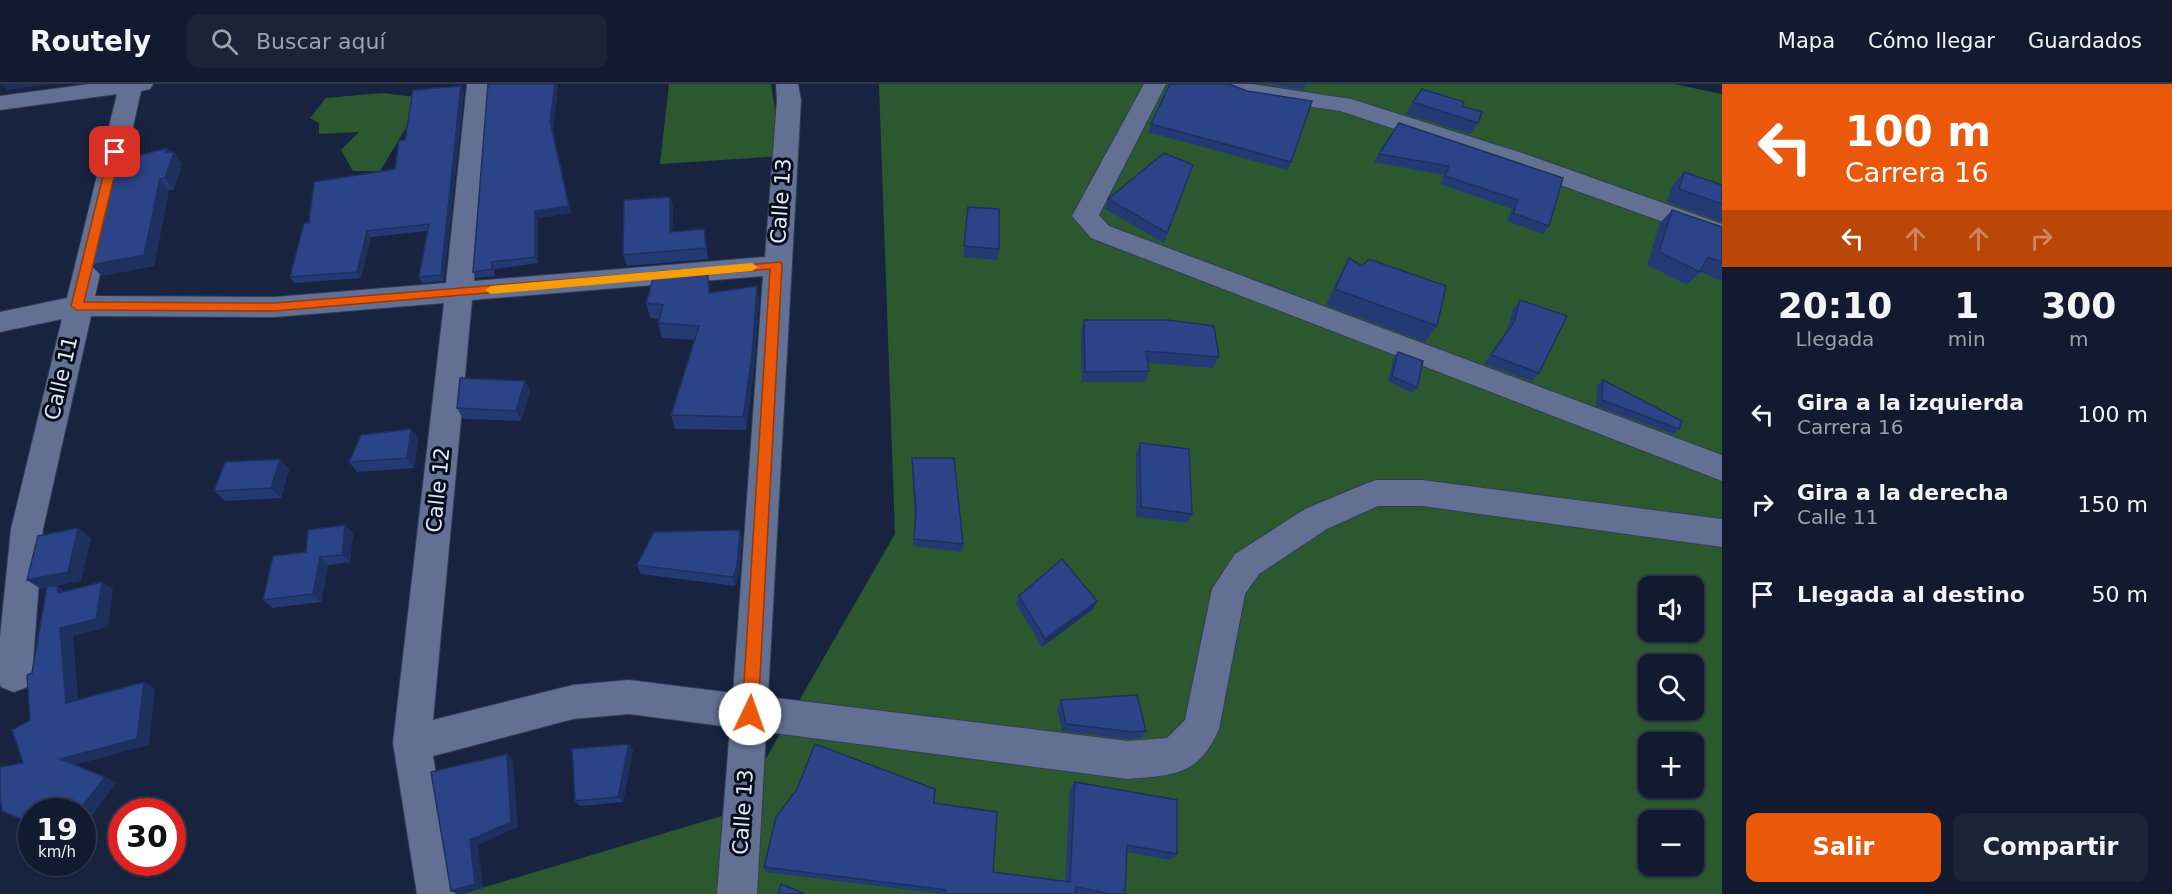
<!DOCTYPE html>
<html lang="es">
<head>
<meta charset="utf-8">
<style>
	body { margin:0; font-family:"DejaVu Sans",sans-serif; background:#1b2337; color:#f1f3f6; height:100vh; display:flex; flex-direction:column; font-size:22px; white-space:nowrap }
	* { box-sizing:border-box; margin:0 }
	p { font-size:20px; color:#9ca1aa }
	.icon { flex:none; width:33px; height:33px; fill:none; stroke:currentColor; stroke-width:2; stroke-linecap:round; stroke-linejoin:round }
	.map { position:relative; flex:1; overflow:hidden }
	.drawer { display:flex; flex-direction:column; background:#121a2f; width:450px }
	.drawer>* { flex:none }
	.banner { background:#ea580c; color:#fff; overflow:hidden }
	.buttons { position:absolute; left:1638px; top:492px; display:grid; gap:12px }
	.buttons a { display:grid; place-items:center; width:66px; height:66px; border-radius:12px; background:#121a2f; box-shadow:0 2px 4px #0004,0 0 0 2px #31384b; font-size:30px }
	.speed { position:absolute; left:18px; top:714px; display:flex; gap:12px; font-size:30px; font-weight:700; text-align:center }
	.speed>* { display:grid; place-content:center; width:78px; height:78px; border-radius:50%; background:#121a2f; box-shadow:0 2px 4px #0004,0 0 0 2px #31384b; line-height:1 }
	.speed small { font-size:15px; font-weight:400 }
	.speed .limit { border:9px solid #d22; background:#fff; color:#111 }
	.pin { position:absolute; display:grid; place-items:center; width:51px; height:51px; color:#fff; margin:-26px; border-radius:12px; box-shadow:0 3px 9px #0006 }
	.me { position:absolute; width:66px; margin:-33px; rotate:3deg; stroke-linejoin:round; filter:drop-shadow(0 0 4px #0008) }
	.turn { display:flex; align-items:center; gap:21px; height:126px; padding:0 24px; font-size:27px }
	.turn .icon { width:78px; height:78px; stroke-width:2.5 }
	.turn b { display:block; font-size:42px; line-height:51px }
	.lanes { display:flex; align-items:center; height:57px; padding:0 24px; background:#0003; justify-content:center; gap:30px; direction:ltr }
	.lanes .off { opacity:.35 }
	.eta { display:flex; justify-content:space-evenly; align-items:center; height:102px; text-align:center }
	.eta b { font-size:36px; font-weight:800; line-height:42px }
	.action { display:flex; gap:12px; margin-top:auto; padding:12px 24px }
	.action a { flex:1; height:69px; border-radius:12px; background:#ea580c; color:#fff; font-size:24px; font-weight:800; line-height:69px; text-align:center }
	.action a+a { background:#1b2337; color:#f1f3f6 }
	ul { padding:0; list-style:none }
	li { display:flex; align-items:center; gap:18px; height:90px; padding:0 24px }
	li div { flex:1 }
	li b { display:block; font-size:22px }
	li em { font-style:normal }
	header { display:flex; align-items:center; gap:36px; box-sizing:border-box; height:84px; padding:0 30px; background:#121a2f; border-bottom:2px solid #31384b }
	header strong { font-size:28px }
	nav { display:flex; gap:33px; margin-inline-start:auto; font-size:21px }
	.search { width:420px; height:54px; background:#1b2337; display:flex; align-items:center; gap:15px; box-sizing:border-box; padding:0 21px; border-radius:12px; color:#9ca1aa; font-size:22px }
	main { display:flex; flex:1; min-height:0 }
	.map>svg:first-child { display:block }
</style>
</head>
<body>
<header>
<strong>Routely</strong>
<div class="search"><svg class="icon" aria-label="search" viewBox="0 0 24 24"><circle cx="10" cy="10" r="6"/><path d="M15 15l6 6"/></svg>Buscar aquí</div>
<nav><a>Mapa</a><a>Cómo llegar</a><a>Guardados</a></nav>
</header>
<main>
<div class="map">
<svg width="1722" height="810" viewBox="0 0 1722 810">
	<rect width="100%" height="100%" fill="#18233f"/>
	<g fill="#2c5830" fill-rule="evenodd">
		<path d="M669,0H771L782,72L660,80Z"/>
		<path d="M879,0H1674L1722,10V810H462L735,728L895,450ZM1648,502H1694V548H1648ZM1648,580H1694V626H1648ZM1648,658H1694V704H1648ZM1648,736H1694V782H1648Z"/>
		<path d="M382,9L424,14L380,87H353L341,66L359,48L319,50V39L310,34L326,14Z"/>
	</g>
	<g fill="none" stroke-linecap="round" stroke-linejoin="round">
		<defs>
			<g id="street">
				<path d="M90,0H153L150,5L141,7L95,212L275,213L446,199L467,0H489L474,197L765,173L777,16L776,0H798L801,16L768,613L1128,657L1167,654L1185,636L1212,505L1235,470L1305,425L1365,400L1376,396H1422L1722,435V463L1422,422H1378L1327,445L1259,490L1245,510L1219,645C1199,692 1173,691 1128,695L766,648L757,810H717L730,643L629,630L573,635L433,672L457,810H417L393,659L444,219L275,233L91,232L43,445L32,591L27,603L14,608L1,603L0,600V553L11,445L62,235L0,248V228L67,214L117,10L0,26V12ZM763,192L733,609L629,596L573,601L433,636L472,216Z"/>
				<path d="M1144,0H1166L1099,131L1109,142L1722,371V397L1091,154L1072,132Z"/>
				<path d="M1221,0H1252L1351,15L1528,71L1722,140V159L1510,83L1340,27L1245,13L1224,5Z"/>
			</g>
		</defs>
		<use href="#street" stroke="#343c54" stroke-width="2"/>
		<use href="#street" fill="#627193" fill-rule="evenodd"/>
	</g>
	<g fill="#243a74">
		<path d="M1267,0H1306L1303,6Z"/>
		<path d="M461,2L464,8L444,197L422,199L419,193L427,147L371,153L361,194L294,199L290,193L309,139L395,85L405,56Z"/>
		<path d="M558,2L553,45L571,129L538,134V179L495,185V192L476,194L473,188Z"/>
		<path d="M1413,18L1462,22L1478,39L1470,50L1406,30Z"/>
		<path d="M1151,40L1291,78L1287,86L1148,48Z"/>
		<path d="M167,64L170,68H174L182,80L174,106H169L154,182L102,192L91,181Z"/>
		<path d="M1379,70L1563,94L1549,142L1543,150L1507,137L1512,125L1440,100L1444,91L1374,78Z"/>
		<path d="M1193,81L1164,159L1105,125L1108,115Z"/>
		<path d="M1684,88L1722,101V138L1667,118L1672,102Z"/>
		<path d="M670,113L673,124L672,148L706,157L708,175L627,182L623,171Z"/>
		<path d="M968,123L999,165L997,176L963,173Z"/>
		<path d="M1672,126L1722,143V197L1700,188L1687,201L1647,181L1660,139Z"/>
		<path d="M1349,174L1437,242L1425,258L1326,221L1340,190Z"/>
		<path d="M709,199L710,208L757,202L759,216L754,286L746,346L675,345L671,331L695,256L662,254L658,239L659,235L650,234L646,219Z"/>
		<path d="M1520,216L1539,289L1532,297L1484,280L1507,246L1513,225Z"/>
		<path d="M1084,236L1219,273L1213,284L1148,279L1149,287L1145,298H1082L1081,247Z"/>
		<path d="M1398,268L1417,304L1412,309L1388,297L1394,273Z"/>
		<path d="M1603,296L1679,345L1673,350L1596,322L1597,301Z"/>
		<path d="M525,297L530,307L521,337L463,335L457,324Z"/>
		<path d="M411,345L418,355L414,384L357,388L349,378Z"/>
		<path d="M1140,359L1192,430L1187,439L1136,433V369Z"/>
		<path d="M912,374L963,460L961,468L913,462L915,436L912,382Z"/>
		<path d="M289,385L281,414L225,417L214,407Z"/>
		<path d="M740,446L742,455L739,491L735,502L641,490L637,481Z"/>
		<path d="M353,449L350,478L328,481L321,518L272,524L263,516L306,468Z"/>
		<path d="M1019,512L1093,525L1042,563L1016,520Z"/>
		<path d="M1061,616L1146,647L1141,654L1128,655L1062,647L1057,624Z"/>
		<path d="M633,666L623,718L580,722L575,717Z"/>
		<path d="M1075,698L1177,770L1170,776L1127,768L1125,810H1080L1075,809V810H941L766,788L764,783L934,719L993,788L1065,797L1070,705Z"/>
	</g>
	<g fill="#1d305e">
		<path d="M2,0H48L7,6Z"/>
		<path d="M555,0H557L558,2L553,45L571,129L538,134V179L535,173V127L550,38Z"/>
		<path d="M461,2L464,8L444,197L441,191Z"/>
		<path d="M167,64L173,72L174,68L182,80L174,106L165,94Z"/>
		<path d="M160,95L169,106L154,182L102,192L91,181Z"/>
		<path d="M670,113L673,124L672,160L670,148Z"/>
		<path d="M704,145L706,157L708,175L706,164Z"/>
		<path d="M367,147L371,153L361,194L357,188Z"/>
		<path d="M492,178L495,185V192L492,185Z"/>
		<path d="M757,202L759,216L754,286L746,346L743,333Z"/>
		<path d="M525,297L530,307L521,337L516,327Z"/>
		<path d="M411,345L418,355L414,384L407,374Z"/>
		<path d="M280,375L289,385L281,414L271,404Z"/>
		<path d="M345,441L353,449L350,478L342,471Z"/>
		<path d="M78,444L91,454L81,497L41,505L27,496Z"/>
		<path d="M740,446L742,455L739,491L735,502L733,493Z"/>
		<path d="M320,473L328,481L321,518L313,510Z"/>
		<path d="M102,498L113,505L108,543L73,552L79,625L66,619L60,544Z"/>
		<path d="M57,502L69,510L58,509Z"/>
		<path d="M1097,517L1093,525L1042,563L1045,555Z"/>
		<path d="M144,598L155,605L149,661L74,681L60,675Z"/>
		<path d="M629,660L633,666L623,718L618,713Z"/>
		<path d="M507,670L513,676L518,743L478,761L483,804L462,810H457L451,807L470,756Z"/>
		<path d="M105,693L117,698L82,745V728H78Z"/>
	</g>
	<g fill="#2a4487" stroke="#1d305e" stroke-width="1.5">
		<path d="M488,0H555L550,38L569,122L535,127V173L492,178V185L473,188Z"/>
		<path d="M1170,0H1229L1247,7L1312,17L1291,78L1151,40Z"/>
		<path d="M461,2L441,191L419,193L429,140L367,147L357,188L290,193L304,139H309L314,98L395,85L399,56H405L413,6Z"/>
		<path d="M1422,5L1464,18L1462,22L1482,28L1478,39L1413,18Z"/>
		<path d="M1399,39L1563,94L1549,142L1513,129L1518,116L1445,92L1449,82L1379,70Z"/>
		<path d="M167,64L166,68H174L165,94L160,95L144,171L91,181L116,78Z"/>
		<path d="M1164,69L1193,81L1167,149L1108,115Z"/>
		<path d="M1684,88L1722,101V120L1679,105Z"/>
		<path d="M670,113V148L704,145L706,164L623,171L624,116Z"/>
		<path d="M968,123L999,125V165L964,162Z"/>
		<path d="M1672,126L1722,143V178L1708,173L1700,188L1659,168Z"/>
		<path d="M1349,174L1362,182L1369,175L1446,202L1437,242L1335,205Z"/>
		<path d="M707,184L709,209L757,202L752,272L743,333L671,331L699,242L658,239L663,221L646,219L655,188Z"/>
		<path d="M1520,216L1567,232L1539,289L1491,271L1514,238Z"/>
		<path d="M1084,236H1167L1214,242L1219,273L1146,267L1149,287L1085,288Z"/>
		<path d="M1398,268L1423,277L1417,304L1392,292Z"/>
		<path d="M460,294L525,297L516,327L457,324Z"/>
		<path d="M1603,296L1682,337L1679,345L1602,316Z"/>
		<path d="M411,345L407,374L349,378L361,351Z"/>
		<path d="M1140,359L1189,365L1192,430L1141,423Z"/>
		<path d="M912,374H954L963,460L914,455L916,428Z"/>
		<path d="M280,375L271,404L214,407L225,378Z"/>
		<path d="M345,441L342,471L320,473L313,510L263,516L273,472L306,468L308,446Z"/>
		<path d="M78,444L68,488L27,496L38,452Z"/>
		<path d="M740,446L737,482L733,493L637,481L654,448Z"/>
		<path d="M1062,475L1097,517L1045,555L1019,512Z"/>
		<path d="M102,498L96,535L60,544L66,619L144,598L137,655L60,675L105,693L78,728H32V740L2,727L0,712V683L23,679L12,646L30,636L27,591L32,589L47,502H57L58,509Z"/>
		<path d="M1137,611L1146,647L1133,648L1066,640L1061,616Z"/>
		<path d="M629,660L618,713L575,717L572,665Z"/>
		<path d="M815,660L935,705L934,719L997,728L993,788L1070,798L1075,698L1177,716V770L1127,761L1125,810H1110L1076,803L1075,810H946V806L764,783L776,733L797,705Z"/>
		<path d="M507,670L511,738L470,756L475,800L451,807L431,688Z"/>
		<path d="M781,800L805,810H778Z"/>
	</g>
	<path fill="#ea580c" stroke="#983908" stroke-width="1.5" d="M115,64L120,68L84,218L275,219L781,178L782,181L758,630L756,635L750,637L744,635L742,630L770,185L275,227L77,226L71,222L109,68Z"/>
	<path fill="#f59e0b" d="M752,179L758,183L752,187L491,210L485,206L491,202Z"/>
	<g text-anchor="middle" stroke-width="6" stroke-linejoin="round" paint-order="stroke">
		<g font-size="21" fill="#dfe8fb" stroke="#080d1a">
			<text transform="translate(781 117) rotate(-86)" y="7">Calle 13</text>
			<text transform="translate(61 294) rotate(-77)" y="7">Calle 11</text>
			<text transform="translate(438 406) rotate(-84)" y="7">Calle 12</text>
			<text transform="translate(743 728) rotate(-86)" y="7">Calle 13</text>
		</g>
	</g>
</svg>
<div class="buttons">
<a><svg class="icon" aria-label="sound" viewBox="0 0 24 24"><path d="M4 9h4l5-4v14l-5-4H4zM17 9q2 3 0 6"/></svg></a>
<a><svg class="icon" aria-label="search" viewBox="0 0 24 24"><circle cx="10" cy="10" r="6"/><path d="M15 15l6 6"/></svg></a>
<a>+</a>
<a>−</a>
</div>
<div class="speed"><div>19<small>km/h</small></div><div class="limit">30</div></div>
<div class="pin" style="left:115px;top:68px;background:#d93025"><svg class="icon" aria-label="arrive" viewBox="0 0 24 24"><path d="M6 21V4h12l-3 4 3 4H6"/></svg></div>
<svg class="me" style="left:750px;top:630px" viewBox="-20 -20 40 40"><circle r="19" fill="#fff"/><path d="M0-13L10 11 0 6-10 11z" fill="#ea580c"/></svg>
</div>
<section class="drawer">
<div class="banner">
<div class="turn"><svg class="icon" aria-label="left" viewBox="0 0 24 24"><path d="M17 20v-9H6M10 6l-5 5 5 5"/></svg><div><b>100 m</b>Carrera 16</div></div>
<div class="lanes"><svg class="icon" aria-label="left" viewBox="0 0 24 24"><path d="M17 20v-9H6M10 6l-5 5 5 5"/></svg><svg class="icon off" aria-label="ahead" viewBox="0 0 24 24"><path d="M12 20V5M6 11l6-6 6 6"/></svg><svg class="icon off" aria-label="ahead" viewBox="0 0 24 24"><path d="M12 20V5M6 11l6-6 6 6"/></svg><svg class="icon off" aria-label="right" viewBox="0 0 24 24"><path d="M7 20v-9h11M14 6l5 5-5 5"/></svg></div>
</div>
<div class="eta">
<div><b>20:10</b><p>Llegada</p></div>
<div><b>1</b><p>min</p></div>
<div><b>300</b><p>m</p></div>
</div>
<ul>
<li><svg class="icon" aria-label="left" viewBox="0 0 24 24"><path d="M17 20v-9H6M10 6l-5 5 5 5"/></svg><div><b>Gira a la izquierda</b><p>Carrera 16</p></div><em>100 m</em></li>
<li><svg class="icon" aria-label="right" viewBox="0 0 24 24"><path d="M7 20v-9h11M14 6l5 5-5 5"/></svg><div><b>Gira a la derecha</b><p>Calle 11</p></div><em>150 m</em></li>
<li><svg class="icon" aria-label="arrive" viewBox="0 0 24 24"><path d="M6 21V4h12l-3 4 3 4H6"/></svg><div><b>Llegada al destino</b></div><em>50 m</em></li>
</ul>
<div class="action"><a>Salir</a><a>Compartir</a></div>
</section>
</main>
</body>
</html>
